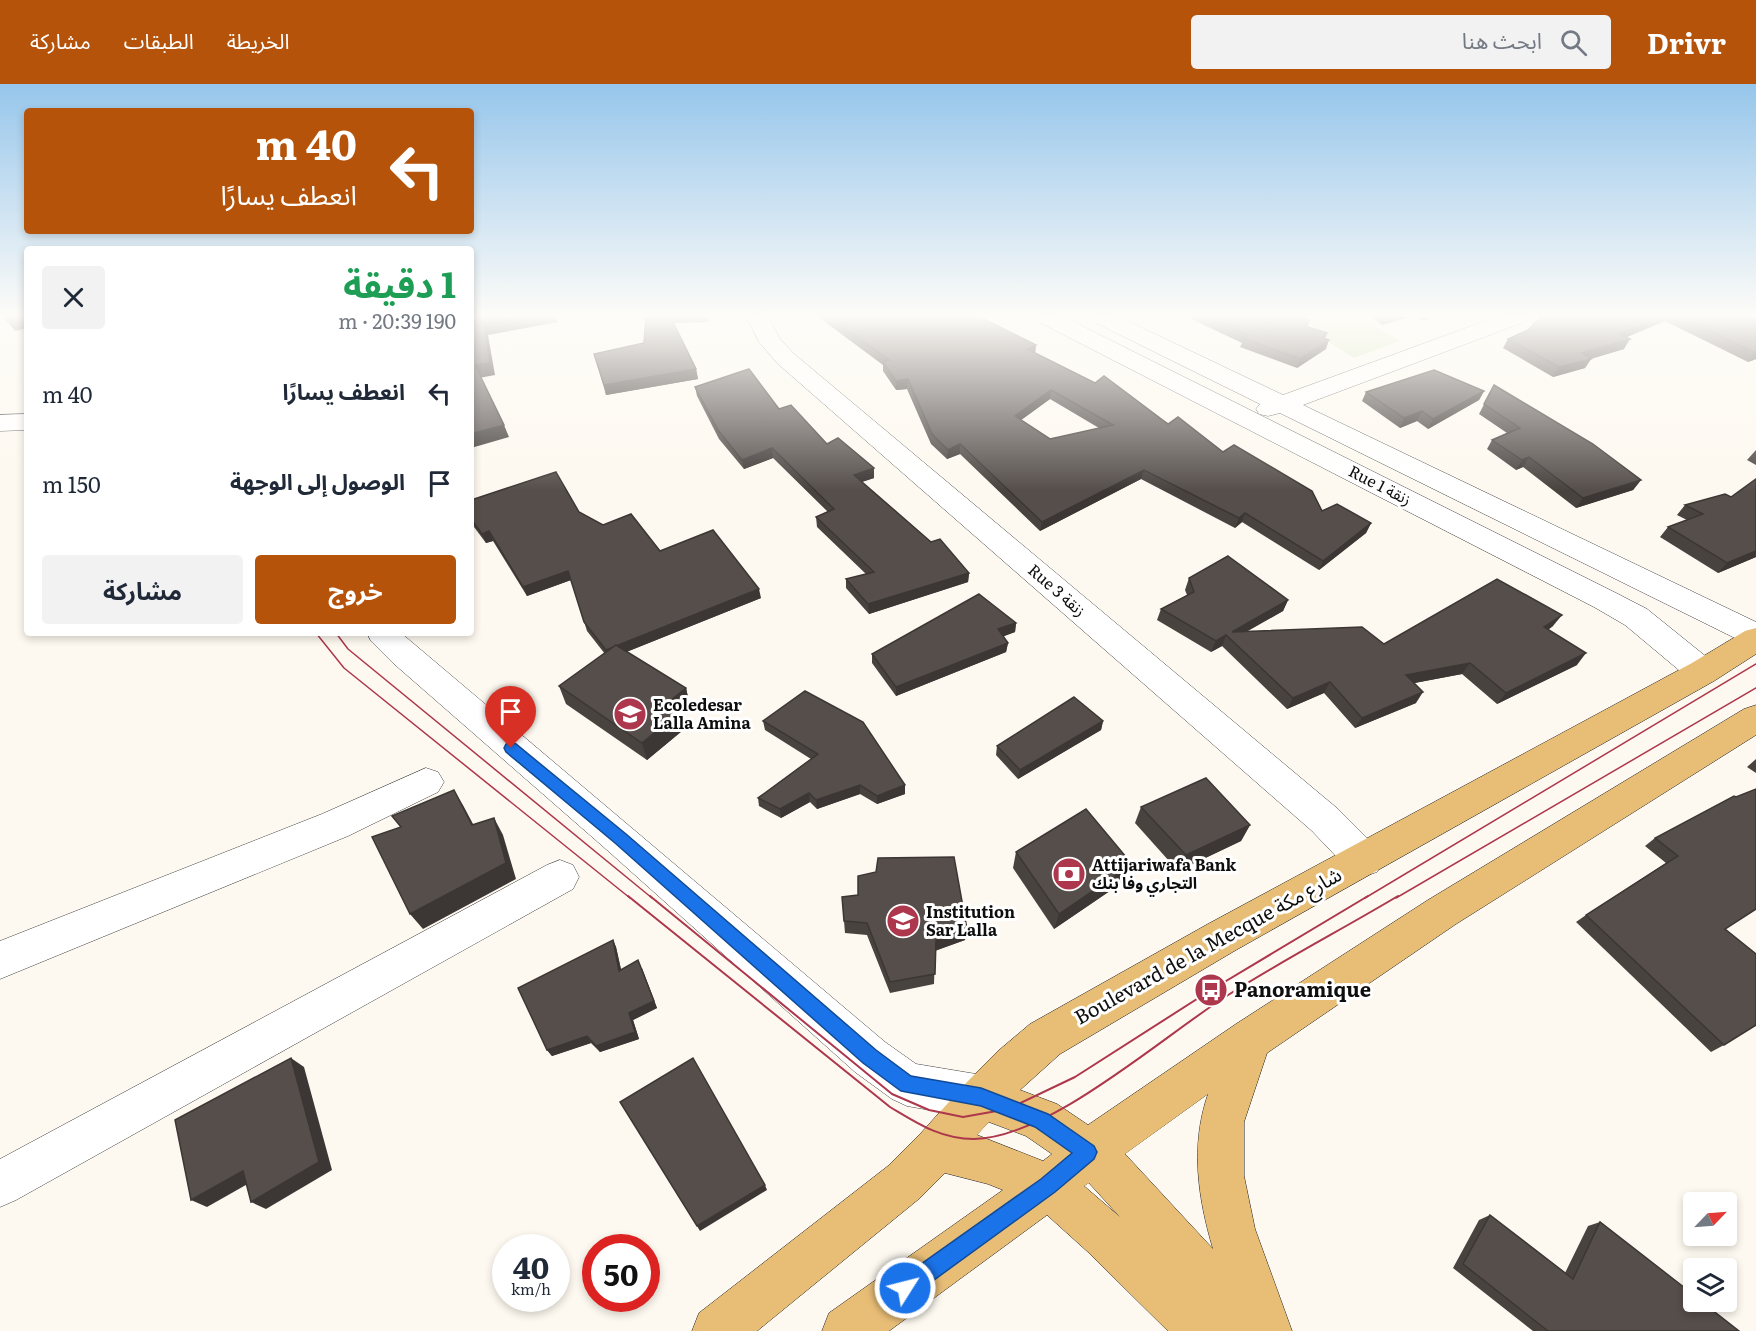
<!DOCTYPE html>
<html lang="ar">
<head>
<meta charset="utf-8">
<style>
	body { margin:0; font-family:Literata,"Noto Sans Arabic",serif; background:#f2f2f3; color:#1f2937; direction:rtl; height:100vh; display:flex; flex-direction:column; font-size:22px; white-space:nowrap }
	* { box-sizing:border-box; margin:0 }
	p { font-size:20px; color:#747a83 }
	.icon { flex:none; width:33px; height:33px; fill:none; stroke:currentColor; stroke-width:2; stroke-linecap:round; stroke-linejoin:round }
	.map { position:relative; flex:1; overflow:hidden; direction:ltr }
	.panel { position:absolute; left:24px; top:162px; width:450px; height:390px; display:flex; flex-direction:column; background:#fff; border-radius:6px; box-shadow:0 3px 9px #0003; direction:rtl }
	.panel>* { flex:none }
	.hud { position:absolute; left:24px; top:24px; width:450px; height:126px; border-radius:6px; box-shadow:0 3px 9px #0003; direction:rtl; background:#b45309; color:#fff; overflow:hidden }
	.needle { width:39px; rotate:65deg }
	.fabs { position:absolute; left:1683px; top:1108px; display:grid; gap:12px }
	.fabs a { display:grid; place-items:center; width:54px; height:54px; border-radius:6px; background:#fff; box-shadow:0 3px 9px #0003; font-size:30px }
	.speed { position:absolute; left:492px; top:1150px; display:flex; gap:12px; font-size:30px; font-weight:700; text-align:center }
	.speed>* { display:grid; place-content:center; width:78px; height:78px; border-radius:50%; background:#fff; box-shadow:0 3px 9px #0003; line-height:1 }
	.speed small { font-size:15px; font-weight:400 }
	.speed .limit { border:9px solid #d22; background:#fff; color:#111 }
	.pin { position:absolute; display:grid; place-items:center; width:51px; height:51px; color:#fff; margin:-62px -26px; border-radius:50% 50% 50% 0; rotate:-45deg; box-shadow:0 0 6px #0007 }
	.pin .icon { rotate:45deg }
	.me { position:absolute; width:66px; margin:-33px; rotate:54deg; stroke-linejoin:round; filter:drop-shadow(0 0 4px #0008) }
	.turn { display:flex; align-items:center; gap:21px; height:126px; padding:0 18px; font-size:27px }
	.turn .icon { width:78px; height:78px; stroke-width:2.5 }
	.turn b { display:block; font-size:42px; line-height:51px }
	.round { display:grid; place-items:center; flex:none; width:63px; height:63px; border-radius:6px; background:#f2f2f3 }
	.headline { display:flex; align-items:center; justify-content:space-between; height:102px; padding:0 18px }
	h1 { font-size:36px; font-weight:700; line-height:45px; color:#1e9e55 }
	.action { display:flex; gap:12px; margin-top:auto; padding:12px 18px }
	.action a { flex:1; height:69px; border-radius:6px; background:#b45309; color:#fff; font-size:24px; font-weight:700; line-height:69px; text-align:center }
	.action a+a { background:#f2f2f3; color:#1f2937 }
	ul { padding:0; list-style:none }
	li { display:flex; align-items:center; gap:18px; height:90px; padding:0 18px }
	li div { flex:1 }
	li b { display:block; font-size:22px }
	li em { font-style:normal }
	header { display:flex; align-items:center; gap:36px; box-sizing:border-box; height:84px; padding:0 30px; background:#b45309; color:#fff }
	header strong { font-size:28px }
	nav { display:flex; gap:33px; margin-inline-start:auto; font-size:21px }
	.search { width:420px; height:54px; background:#f2f2f3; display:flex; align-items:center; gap:15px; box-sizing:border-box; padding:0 21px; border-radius:6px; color:#747a83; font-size:22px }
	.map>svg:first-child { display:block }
</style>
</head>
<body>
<header>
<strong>Drivr</strong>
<div class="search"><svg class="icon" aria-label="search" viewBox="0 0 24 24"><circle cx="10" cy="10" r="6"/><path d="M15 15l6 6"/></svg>ابحث هنا</div>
<nav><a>الخريطة</a><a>الطبقات</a><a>مشاركة</a></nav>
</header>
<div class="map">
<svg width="1756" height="1247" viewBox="0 0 1756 1247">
	<rect width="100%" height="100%" fill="#fdf9f0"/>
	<path fill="#d6e4be" d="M1288,232H1359L1400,257L1354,274Z"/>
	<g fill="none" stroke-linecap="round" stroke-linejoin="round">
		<defs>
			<g id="minor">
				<path d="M746,232H768L780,255L793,269L1338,725L1377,764L1383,776L1377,788L1364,792L1351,788L1312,747L777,279L759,258Z"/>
				<path d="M1034,232H1062L1616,509L1647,525L1714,579L1719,588L1714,597L1703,600L1692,597L1625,541L1594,523L1037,237Z"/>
				<path d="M1089,232H1117L1283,311L1499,232H1530L1527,237L1303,321L1756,538V562L1745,559L1280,329L1268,332L1259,330L1256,325L1260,320L1092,237Z"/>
				<path d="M27,330V346L0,347V331Z"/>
				<path d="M367,549H401L885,958L916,980L982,991L997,998L1004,1013L997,1028L982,1035L907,1022L892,1015L855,988L607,766L393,579L371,557Z"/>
				<path d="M426,684L438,688L444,698L438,708L348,752L0,895V857L322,730Z"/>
				<path d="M560,776L573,781L579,793L573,805L16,1116L0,1123V1075L547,781Z"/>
			</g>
			<path id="major" d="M1756,544V570L1714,597L1236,866L1060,970L1020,1006L1057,1020L1088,1041L1236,940L1428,816L1744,625L1756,621V651L1456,840L1267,969L1244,1038V1092L1255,1145L1292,1247H1168L1088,1168L1047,1131L889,1247H822L829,1229L1003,1106L988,1100L945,1089L920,1114L757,1247H692L699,1229L888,1082L921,1049L967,998L998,967L1030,940L1208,840L1692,579L1745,547ZM1208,1010C1190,1062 1198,1114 1213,1165L1125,1070ZM989,1038L1026,1052L1052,1070L1043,1077L977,1051ZM1089,1099L1120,1133L1084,1102Z"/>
		</defs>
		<use href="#minor" stroke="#414141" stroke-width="1"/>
		<use href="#major" stroke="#1f1f1f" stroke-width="1"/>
		<use href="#minor" fill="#fff" fill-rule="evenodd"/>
		<use href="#major" fill="#e8bd76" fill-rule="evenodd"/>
		<g stroke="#ad374c" stroke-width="1.5">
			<path d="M316,549L344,584L630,814"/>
			<path d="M336,549L348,565L652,814"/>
			<path d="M1365,814L1756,580"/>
			<path d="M1396,814L1756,604"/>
		</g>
		<g stroke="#ad374c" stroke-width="2">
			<path d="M628,812L890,1023C917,1039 940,1055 974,1055C1049,1054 1161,954 1225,913C1281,877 1341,846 1398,812"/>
			<path d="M650,812L892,1010L929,1026L963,1033L1008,1025L1075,993L1211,906L1368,812"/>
		</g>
	</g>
	<g fill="#494340" fill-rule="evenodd">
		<path d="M646,232H709L708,238L673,239L696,285L698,295L606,311L597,279L644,259Z"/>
		<path d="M817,232H978L1036,261L1035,269L1223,368L1322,427L1371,439L1366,449L1319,486L1242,438L1235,444L1141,395L1040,447L960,370L947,375L931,360L907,305L896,306L883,287V281ZM1050,315L1099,344L1050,355L1021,336Z"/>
		<path d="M1187,232H1300L1310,236L1307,243L1327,249L1325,254L1326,265L1297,284L1240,263L1242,259L1187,233Z"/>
		<path d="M1370,232H1412L1382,241Z"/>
		<path d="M1415,232H1439L1423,237Z"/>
		<path d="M1542,232H1756V275L1748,278L1665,237L1626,253L1624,265L1591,275L1585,284L1553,293L1503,264L1508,255L1528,246Z"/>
		<path d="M1494,301L1641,396L1633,406L1576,424L1523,383L1516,386L1487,365L1492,356L1507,349L1479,330Z"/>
		<path d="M695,303L779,325L827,360L874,384V394L862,398L931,458L969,489L968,498L869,530L846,504V495L866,490L817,443L816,433L828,428L773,374L744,385L719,355L697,312Z"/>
		<path d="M1484,307L1479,316L1428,345L1417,337L1400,344L1362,317L1366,308Z"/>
		<path d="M1756,366V381L1747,376Z"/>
		<path d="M1731,413L1756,473L1718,489L1660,453L1668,443L1687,436L1677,431L1685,421Z"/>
		<path d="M471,416L579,428L603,441L761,514L626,568L686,604L690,622L678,632L682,647L647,676L566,620L559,602L605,570L587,547L571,496L527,512L493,457L486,459L471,439Z"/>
		<path d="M1189,494L1288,516L1283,527L1247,547L1384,560L1553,542L1548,546L1577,581L1497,620L1462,590L1414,599L1416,619L1355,644L1324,609L1287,625L1222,562L1211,568L1157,536L1161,525L1187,511L1185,506Z"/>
		<path d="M1016,539L1015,548L1003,552L1008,559L1006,568L896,612L872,579V570Z"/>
		<path d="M763,637L905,710L877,720L860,710L817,725L810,718L781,734L759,722L758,714L811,675L765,646Z"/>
		<path d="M1103,637L1101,646L1018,695L996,671L997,662Z"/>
		<path d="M1756,675V689L1747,683Z"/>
		<path d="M1736,713L1726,845L1724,961L1711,968L1576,838L1586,831L1666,779L1645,762L1655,754Z"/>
		<path d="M1141,723L1250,741L1241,757L1178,787L1135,739Z"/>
		<path d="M1016,768L1126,796L1054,845L1013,784Z"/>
		<path d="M858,811L967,845L965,856L935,867L934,900L890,909L867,851L845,849L842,813Z"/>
		<path d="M613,856L616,863L621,886L642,884L657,924L633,936L639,955L600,968L591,959L552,972L547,966Z"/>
		<path d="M1490,1131L1565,1189L1588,1142L1600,1138L1739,1247H1533L1453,1184L1479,1136Z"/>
	</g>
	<g fill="#3c3734">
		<path d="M524,232H556L558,238L488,251L495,291L479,294L475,281L484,239Z"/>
		<path d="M1386,232H1412L1382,241Z"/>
		<path d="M1426,232H1439L1423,237Z"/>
		<path d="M1661,232H1669L1665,237L1613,259L1619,250Z"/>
		<path d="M27,233V244L15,247L8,238Z"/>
		<path d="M1327,249L1323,258L1329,256L1326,265L1297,284L1300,275Z"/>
		<path d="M1630,255L1624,265L1582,277L1591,275L1585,284L1553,293L1559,283L1582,269Z"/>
		<path d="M1036,261L1035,270L1027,265Z"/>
		<path d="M1755,269H1756V275L1748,278Z"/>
		<path d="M696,285L698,295L606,311L604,301Z"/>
		<path d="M908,295L907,305L896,306V297Z"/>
		<path d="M1051,306L1050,315L1013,342L1015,332Z"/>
		<path d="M1484,307L1479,316L1428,345L1433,335Z"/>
		<path d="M1422,327L1417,337L1400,344L1404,334Z"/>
		<path d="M504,341L509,353L471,364V350Z"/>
		<path d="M960,360V370L947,375L948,366Z"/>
		<path d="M772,364L773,374L744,385L742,376Z"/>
		<path d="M1529,373L1523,383L1516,386L1522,376Z"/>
		<path d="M874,384V394L855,400L854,391Z"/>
		<path d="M1144,386L1141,395L1040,447L1042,438Z"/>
		<path d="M1641,396L1633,406L1576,424L1583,414Z"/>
		<path d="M1245,429L1242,438L1235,444L1239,434Z"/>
		<path d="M1371,439L1366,449L1319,486L1323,477Z"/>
		<path d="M489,447L493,457L486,459L482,450Z"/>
		<path d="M1756,467V473L1718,489L1727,479Z"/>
		<path d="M568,487L571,496L527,512L523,503Z"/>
		<path d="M969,489L968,498L869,530L868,520Z"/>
		<path d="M759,505L761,514L609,575L606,566Z"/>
		<path d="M1288,516L1283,527L1232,556V548Z"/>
		<path d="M1562,531L1553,542L1535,554L1544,543Z"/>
		<path d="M1016,539L1015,548L997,555L998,545Z"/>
		<path d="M1226,551L1222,562L1211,568L1216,557Z"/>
		<path d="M1008,559L1006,568L896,612V603Z"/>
		<path d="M1586,569L1577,581L1497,620L1506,609Z"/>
		<path d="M1470,579L1462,590L1399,602L1406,591Z"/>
		<path d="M1330,598L1324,609L1287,625L1293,614Z"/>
		<path d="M686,604L690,622L678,632L682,647L647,676L642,659L666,620Z"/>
		<path d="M1423,608L1416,619L1355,644L1362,634Z"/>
		<path d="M1103,637L1101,646L1018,695L1020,686Z"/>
		<path d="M860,701V710L817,725L816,716Z"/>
		<path d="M905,701V710L877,720V712Z"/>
		<path d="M454,706L464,723L482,757L472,741Z"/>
		<path d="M809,709L810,718L781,734L780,725Z"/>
		<path d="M494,734L503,751L516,795L423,845L410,830Z"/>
		<path d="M1250,741L1241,757L1178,787L1186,771Z"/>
		<path d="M1132,780L1126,796L1054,845L1059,830Z"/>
		<path d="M967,845L965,856L934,867L936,856Z"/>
		<path d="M613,856L616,863L623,894L619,887Z"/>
		<path d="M638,876L657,924L633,936L639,955L600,968L596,962L629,929Z"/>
		<path d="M587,952L591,959L552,972L547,966Z"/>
		<path d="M291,974L304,983L332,1086L266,1125L251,1118Z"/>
		<path d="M243,1087L258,1094L207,1123L191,1116Z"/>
		<path d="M765,1101L767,1106L700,1147L697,1142Z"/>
	</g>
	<g fill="#554e4b" stroke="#3c3734" stroke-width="1.5" fill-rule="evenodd">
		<path d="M4,232H27V233L8,238Z"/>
		<path d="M471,232H524L484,239L490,279L475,281L504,341L471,350Z"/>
		<path d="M646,232H670L696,285L604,301L594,270L644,259Z"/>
		<path d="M829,232H978L1036,261L1027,265L1095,299L1104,292L1168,340L1178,333L1223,368L1234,361L1312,407L1322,427L1337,420L1371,439L1323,477L1245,429L1239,434L1144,386L1042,438L960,360L948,366L932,350L908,295L896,297L883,278L889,276ZM1051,306L1113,341L1050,355L1015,332Z"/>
		<path d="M1206,232H1300L1310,236L1305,242L1327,249L1323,254L1329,256L1300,275L1243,254L1248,251Z"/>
		<path d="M1542,232H1661L1619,250L1630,255L1582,269L1591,275L1559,283L1508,255L1528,246Z"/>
		<path d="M1680,232H1756V269H1755Z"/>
		<path d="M749,285L779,325L791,321L827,360L838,354L874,384L854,391L931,458L940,455L969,489L868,520L846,495L874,488L816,433L834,425L772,364L742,376L718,346L695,303Z"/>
		<path d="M1434,286L1484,307L1433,335L1422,327L1404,334L1366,308Z"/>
		<path d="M1494,301L1593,360L1641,396L1583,414L1529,373L1522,376L1492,356L1520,344L1484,320Z"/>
		<path d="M556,388L579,428L603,441L631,430L660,467L713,446L759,505L606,566L584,538L568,487L523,503L489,447L482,450L471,435V416Z"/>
		<path d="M1756,395V467L1727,479L1668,443L1703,430L1685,421L1725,410L1731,413Z"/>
		<path d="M1228,472L1288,516L1232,548L1362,543L1384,560L1497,495L1562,531L1544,543L1586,569L1506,609L1470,579L1406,591L1423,608L1362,634L1330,598L1293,614L1226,551L1216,557L1161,525L1194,508L1189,494Z"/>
		<path d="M979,510L1016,539L998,545L1008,559L896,603L872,570Z"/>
		<path d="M616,561L686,604L666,620L677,630L642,659L559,602Z"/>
		<path d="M805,607L863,638L905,701L877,712L860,701L816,716L809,709L780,725L758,714L818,670L763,637Z"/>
		<path d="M1074,613L1103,637L1020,686L997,662Z"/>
		<path d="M1206,694L1250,741L1186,771L1141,723Z"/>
		<path d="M1756,705V825L1725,845L1756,870V941L1724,961L1586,831L1678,772L1655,754L1734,712L1736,713Z"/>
		<path d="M454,706L472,741L494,734L506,779L410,830L372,753L401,743L392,732Z"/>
		<path d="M1086,725L1132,780L1059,830L1016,768Z"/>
		<path d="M954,773L967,845L936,856L935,890L890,898L867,839L844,837L842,813L858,811V792L876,788L878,774Z"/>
		<path d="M613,856L619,887L638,876L654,917L629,929L635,948L596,962L587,952L547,966L518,904Z"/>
		<path d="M291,974L319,1078L251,1118L243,1087L191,1116L175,1036Z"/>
		<path d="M693,974L765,1101L697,1142L620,1018Z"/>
		<path d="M1490,1131L1573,1195L1600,1138L1694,1211V1218H1702L1739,1247H1548L1463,1180Z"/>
	</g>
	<linearGradient id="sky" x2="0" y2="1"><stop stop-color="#96c6eb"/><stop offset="0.57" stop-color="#fefcf8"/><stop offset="1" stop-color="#fefcf8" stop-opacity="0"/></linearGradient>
	<rect width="1756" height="407" fill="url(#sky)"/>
	<path fill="#1a73e8" stroke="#114b97" stroke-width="1.5" d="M511,658L516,660L626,750L876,966L911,992L981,1004L1048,1030L1094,1062L1097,1068L1094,1075L1055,1108L912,1212L905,1215L897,1212L894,1204L897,1197L1041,1095L1072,1069L1035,1043L981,1022L901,1007L863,979L615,759L506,668L504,664L506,660Z"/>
	<defs>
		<symbol id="school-disc" viewBox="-11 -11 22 22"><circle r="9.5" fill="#ad374c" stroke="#fff"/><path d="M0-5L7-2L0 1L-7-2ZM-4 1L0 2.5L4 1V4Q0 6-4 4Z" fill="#fff"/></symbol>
		<symbol id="bank-disc" viewBox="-11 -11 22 22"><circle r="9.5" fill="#ad374c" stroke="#fff"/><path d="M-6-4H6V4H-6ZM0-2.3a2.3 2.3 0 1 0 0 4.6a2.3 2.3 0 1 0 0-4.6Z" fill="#fff"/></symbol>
		<symbol id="bus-disc" viewBox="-11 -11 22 22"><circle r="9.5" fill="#ad374c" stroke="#fff"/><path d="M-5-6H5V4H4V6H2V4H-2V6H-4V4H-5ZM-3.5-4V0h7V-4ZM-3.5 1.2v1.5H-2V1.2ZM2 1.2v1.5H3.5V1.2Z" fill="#fff"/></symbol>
	</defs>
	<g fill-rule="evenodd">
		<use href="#school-disc" x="611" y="611" width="38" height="38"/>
		<use href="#bank-disc" x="1050" y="771" width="38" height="38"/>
		<use href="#school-disc" x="884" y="818" width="38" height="38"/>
		<use href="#bus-disc" x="1192" y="887" width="38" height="38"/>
	</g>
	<g text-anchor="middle" stroke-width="6" stroke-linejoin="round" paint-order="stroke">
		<g font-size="16" fill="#0e0e0e" stroke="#fff">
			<text transform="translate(1380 401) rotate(27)" y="6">Rue 1 زنقة</text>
			<text transform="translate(1057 506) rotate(41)" y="6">Rue 3 زنقة</text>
		</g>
		<g font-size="16" font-weight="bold" fill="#0e0e0e" stroke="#fff" text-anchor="start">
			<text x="653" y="627">Ecoledesar<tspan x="653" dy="18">Lalla Amina</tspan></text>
			<text x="1092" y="787">Attijariwafa Bank<tspan x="1092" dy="18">التجاري وفا بنك</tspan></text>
			<text x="926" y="834">Institution<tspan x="926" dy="18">Sar Lalla</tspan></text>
		</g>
		<g font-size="20" fill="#0e0e0e" stroke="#fff">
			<text transform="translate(1208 862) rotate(-29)" y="7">Boulevard de la Mecque شارع مكة</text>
		</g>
		<g font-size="20" font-weight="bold" fill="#0e0e0e" stroke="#fff" text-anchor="start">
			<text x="1234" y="913">Panoramique</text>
		</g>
	</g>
</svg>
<div class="fabs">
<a><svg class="needle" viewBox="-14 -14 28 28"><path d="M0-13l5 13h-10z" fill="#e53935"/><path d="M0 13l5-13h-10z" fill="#747a83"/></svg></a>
<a><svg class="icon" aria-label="layers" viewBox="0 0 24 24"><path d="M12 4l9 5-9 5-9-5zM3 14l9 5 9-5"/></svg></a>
</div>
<div class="speed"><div>40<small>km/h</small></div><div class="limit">50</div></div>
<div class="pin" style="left:511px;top:664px;background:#d93025"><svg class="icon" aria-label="arrive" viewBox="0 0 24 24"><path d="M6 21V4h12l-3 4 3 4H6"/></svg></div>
<svg class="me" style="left:905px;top:1204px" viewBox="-20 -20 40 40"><circle r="17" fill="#1a73e8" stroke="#fff" stroke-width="3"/><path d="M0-11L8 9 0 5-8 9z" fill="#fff"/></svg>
<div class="hud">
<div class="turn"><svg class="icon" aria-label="left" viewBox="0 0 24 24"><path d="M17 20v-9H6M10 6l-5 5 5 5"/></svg><div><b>40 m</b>انعطف يسارًا</div></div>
</div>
<section class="panel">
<div class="headline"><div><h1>1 دقيقة</h1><p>190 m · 20:39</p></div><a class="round"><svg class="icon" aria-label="close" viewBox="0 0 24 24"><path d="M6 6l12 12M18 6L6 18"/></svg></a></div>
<ul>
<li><svg class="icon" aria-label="left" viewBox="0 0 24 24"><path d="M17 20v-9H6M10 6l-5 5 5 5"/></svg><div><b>انعطف يسارًا</b></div><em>40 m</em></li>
<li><svg class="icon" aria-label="arrive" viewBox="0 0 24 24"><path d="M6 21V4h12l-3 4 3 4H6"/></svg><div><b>الوصول إلى الوجهة</b></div><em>150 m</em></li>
</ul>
<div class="action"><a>خروج</a><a>مشاركة</a></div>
</section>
</div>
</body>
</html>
